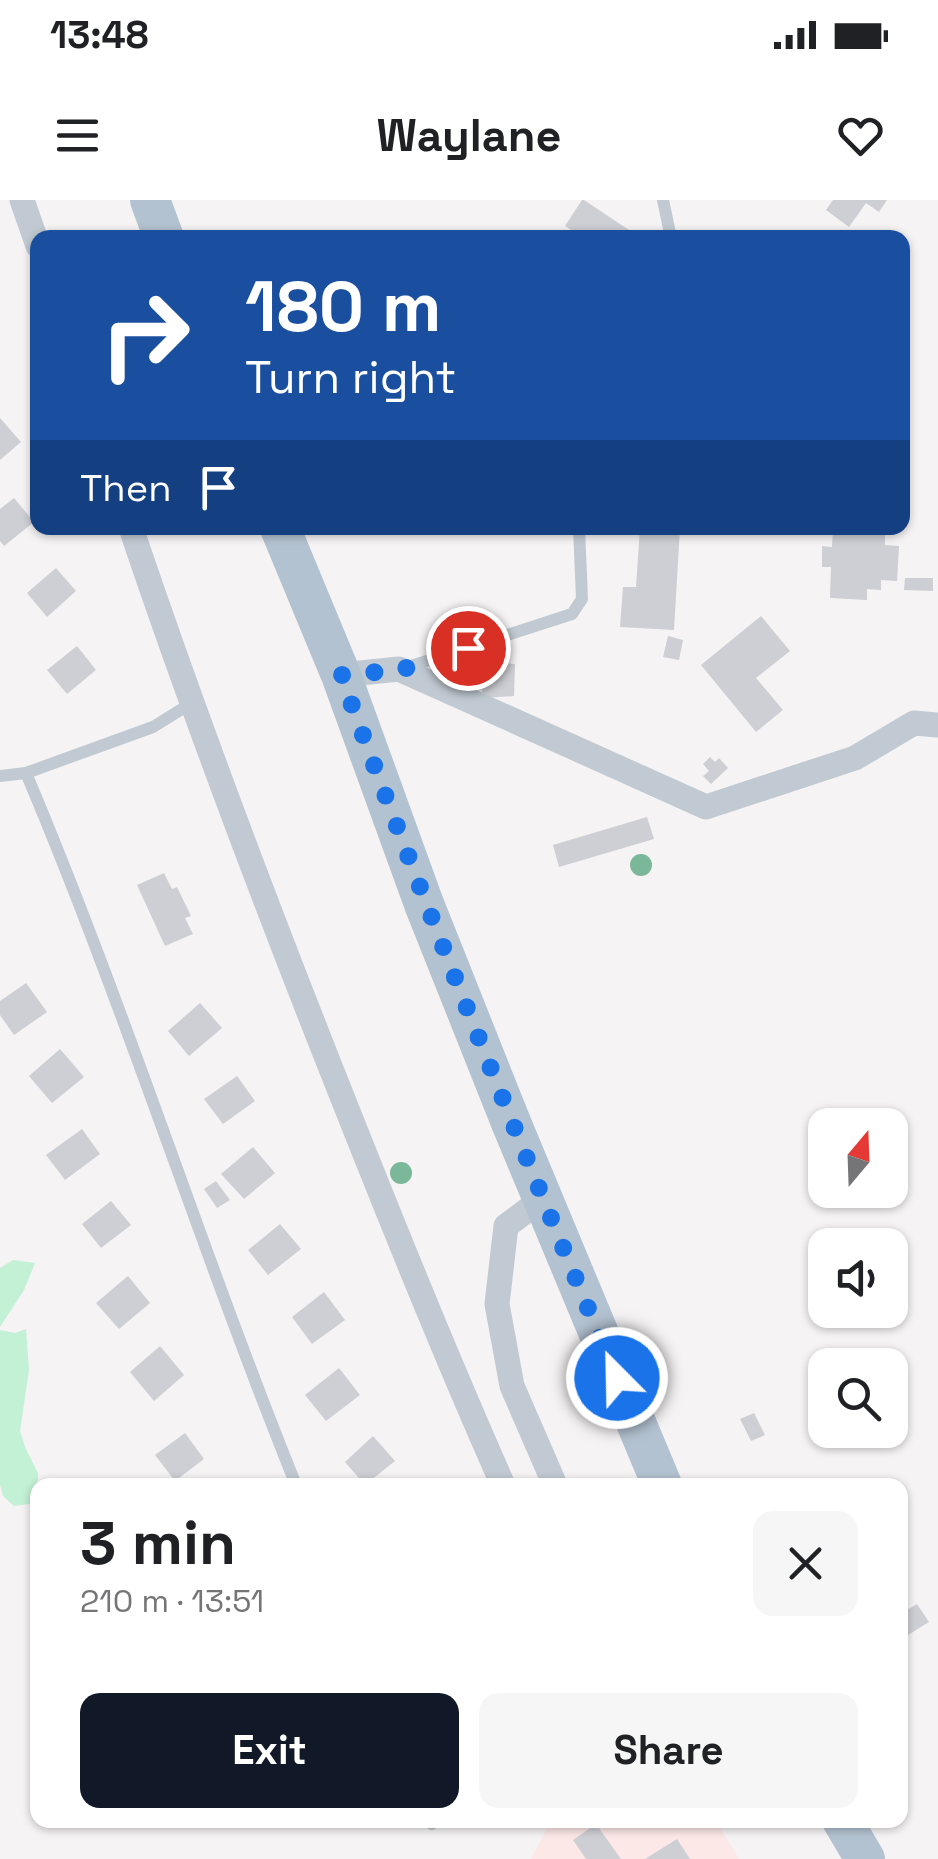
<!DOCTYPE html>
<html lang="en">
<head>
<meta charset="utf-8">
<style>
	body { margin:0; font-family:"Space Grotesk",sans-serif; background:#f6f6f6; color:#202124; height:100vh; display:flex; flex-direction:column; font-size:38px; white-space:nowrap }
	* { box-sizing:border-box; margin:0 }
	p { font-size:32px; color:#757577 }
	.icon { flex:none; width:55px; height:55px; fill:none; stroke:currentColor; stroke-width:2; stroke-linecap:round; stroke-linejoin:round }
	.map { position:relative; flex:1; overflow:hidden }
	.drawer { position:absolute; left:30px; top:1278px; width:878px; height:350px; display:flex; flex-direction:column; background:#fff; border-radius:20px; box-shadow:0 2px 8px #0004 }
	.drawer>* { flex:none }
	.top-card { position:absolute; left:30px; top:30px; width:880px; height:305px; border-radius:20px; box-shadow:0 2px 8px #0004; background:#1a4fa0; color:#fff; overflow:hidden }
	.needle { width:65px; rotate:19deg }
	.controls { position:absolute; left:808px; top:908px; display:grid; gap:20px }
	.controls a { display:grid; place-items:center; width:100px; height:100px; border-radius:20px; background:#fff; box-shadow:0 2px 8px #0004; font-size:50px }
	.pin { position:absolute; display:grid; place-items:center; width:85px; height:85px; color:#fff; margin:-42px; border:5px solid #fff; border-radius:50%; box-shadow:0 2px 10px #0007 }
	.me { position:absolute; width:110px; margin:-55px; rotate:337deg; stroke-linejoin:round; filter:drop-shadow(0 0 8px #0008) }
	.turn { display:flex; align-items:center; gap:35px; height:210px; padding:0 50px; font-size:45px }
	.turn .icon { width:130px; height:130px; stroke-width:2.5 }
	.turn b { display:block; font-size:70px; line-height:85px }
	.then { display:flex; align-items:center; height:95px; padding:0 50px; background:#0003; gap:20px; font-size:38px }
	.round { display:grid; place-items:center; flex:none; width:105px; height:105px; border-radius:20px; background:#f6f6f6 }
	.overview { display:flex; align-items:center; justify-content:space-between; height:170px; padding:0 50px }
	h1 { font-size:60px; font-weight:700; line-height:75px }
	.button { display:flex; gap:20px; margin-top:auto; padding:20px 50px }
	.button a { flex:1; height:115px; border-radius:20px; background:#111827; color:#fff; font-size:40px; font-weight:700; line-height:115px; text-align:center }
	.button a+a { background:#f6f6f6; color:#202124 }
	.status { display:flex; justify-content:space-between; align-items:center; height:70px; padding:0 50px; background:#fff; direction:ltr }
	.status svg { height:28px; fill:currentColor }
	header { display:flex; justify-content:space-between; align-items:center; height:130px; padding:0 50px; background:#fff; font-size:45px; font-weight:700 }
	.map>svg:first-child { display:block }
</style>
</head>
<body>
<div class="status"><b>13:48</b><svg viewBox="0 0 49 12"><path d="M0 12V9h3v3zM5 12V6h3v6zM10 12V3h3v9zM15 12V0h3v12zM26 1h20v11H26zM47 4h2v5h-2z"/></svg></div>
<header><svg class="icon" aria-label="menu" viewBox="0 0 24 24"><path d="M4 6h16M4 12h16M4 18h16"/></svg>Waylane<svg class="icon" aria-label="heart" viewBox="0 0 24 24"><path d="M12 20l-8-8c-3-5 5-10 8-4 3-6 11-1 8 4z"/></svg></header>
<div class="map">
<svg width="938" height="1659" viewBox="0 0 938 1659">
	<rect width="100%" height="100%" fill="#f5f3f3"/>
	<path fill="#fce8e6" d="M551,1620H715L739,1659H531Z"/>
	<g fill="#c3f1d5">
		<path d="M13,1060L35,1063L24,1090L0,1127V1068Z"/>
		<path d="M26,1129L29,1170L20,1231L25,1247L38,1273L37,1303L14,1306L3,1296L0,1285V1130L15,1133Z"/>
	</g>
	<g fill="#cdcfd5">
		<path d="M582,0H584L641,38H583L565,26Z"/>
		<path d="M833,0H887L879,12L866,3L849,27L826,10Z"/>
		<path d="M0,218L21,242L0,260Z"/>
		<path d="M14,298L34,322L4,346L0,341V309Z"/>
		<path d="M640,328H680L674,430L620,427L623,387H636Z"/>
		<path d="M833,328L871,329V335H885V345L899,346L897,381L881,380V390L867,389V400L830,398L831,367H822V346L832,347Z"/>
		<path d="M56,368L76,391L47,417L27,393Z"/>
		<path d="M905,378H933V391L904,390Z"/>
		<path d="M761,416L790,451L756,478L783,510L756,532L701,465Z"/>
		<path d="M668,436L683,440L679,460L663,457Z"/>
		<path d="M77,446L96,470L67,494L47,470Z"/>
		<path d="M483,458L503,459V463L515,464L514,496L482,498Z"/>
		<path d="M710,557L715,562L719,558L728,568L711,584L703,576L709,571L703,564Z"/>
		<path d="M647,617L654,639L559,667L553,645Z"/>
		<path d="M164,673L172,689L177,687L191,716L185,718L193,734L165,746L137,685Z"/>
		<path d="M26,783L47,812L14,835L0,815V801Z"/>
		<path d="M200,803L222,828L189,856L168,831Z"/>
		<path d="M60,849L84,877L52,903L29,876Z"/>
		<path d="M237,876L255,901L223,924L204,899Z"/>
		<path d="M82,929L100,954L65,980L46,955Z"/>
		<path d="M253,947L275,973L244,999L221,974Z"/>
		<path d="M216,981L230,1000L217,1008L204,989Z"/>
		<path d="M111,1001L131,1025L101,1048L82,1024Z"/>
		<path d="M280,1024L301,1049L268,1075L248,1050Z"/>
		<path d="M128,1076L150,1103L119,1129L96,1103Z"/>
		<path d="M324,1092L345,1120L312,1144L292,1117Z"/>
		<path d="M160,1146L184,1175L154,1201L130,1172Z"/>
		<path d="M339,1168L360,1195L326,1221L305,1195Z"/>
		<path d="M754,1213L765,1235L751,1241L740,1219Z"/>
		<path d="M185,1233L204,1259L175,1281L155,1255Z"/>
		<path d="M373,1236L395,1261L365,1285L345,1262Z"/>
		<path d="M917,1404L929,1422L908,1435L900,1422V1414Z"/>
		<path d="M596,1624L621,1659H586L573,1640Z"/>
		<path d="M677,1639L690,1659H645Z"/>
	</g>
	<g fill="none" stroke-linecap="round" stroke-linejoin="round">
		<g stroke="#c1cad2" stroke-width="12">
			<path d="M663,0L671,38"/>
			<path d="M402,469L572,414L582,399L579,328"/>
			<path d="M190,504L153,527L26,573C125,807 201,1050 296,1285"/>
			<path d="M0,576L26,573"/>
			<path d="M431,1620L432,1624"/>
		</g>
		<g stroke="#c1cad2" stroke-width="25">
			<path d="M22,0L38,46"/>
			<path d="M131,328C191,506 257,681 326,856C383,1000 440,1143 503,1285"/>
			<path d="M341,475L399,469L706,607L855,558L914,523L938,525"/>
			<path d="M542,999L506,1026L497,1104L512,1186L555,1285"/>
		</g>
		<g stroke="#b3c2d1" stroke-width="40">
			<path d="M150,0L164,38"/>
			<path d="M280,328L341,475L424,704L512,925L662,1285"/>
			<path d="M842,1620L865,1659"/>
		</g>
	</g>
	<g fill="#7bb799">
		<circle cx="641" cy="665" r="11"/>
		<circle cx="401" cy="973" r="11"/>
	</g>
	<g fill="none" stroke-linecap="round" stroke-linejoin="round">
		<path stroke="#1a73e8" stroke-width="18" stroke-dasharray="0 32.4" d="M468,448L400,470L341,475C427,712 520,945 617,1178"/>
	</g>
</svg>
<div class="controls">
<a><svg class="needle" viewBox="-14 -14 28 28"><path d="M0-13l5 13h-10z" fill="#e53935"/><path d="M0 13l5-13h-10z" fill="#757577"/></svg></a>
<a><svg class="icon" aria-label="sound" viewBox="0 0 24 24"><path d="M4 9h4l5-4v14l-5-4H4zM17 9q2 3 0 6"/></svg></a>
<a><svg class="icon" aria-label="search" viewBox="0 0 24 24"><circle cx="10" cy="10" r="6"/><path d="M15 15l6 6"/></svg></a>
</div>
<div class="pin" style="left:468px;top:448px;background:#d93025"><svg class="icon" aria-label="arrive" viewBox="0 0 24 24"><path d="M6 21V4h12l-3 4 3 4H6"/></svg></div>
<svg class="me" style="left:617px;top:1178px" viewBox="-20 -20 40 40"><circle r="17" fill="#1a73e8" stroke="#fff" stroke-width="3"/><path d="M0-11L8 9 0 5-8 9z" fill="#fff"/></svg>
<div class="top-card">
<div class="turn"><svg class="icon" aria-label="right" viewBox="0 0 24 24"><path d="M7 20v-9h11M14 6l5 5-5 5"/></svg><div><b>180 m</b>Turn right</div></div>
<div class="then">Then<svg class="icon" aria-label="arrive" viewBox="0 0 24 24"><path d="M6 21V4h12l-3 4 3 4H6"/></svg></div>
</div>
<section class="drawer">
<div class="overview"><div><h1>3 min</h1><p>210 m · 13:51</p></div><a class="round"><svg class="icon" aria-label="close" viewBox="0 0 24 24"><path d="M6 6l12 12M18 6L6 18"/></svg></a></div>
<div class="button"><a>Exit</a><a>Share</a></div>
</section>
</div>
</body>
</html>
